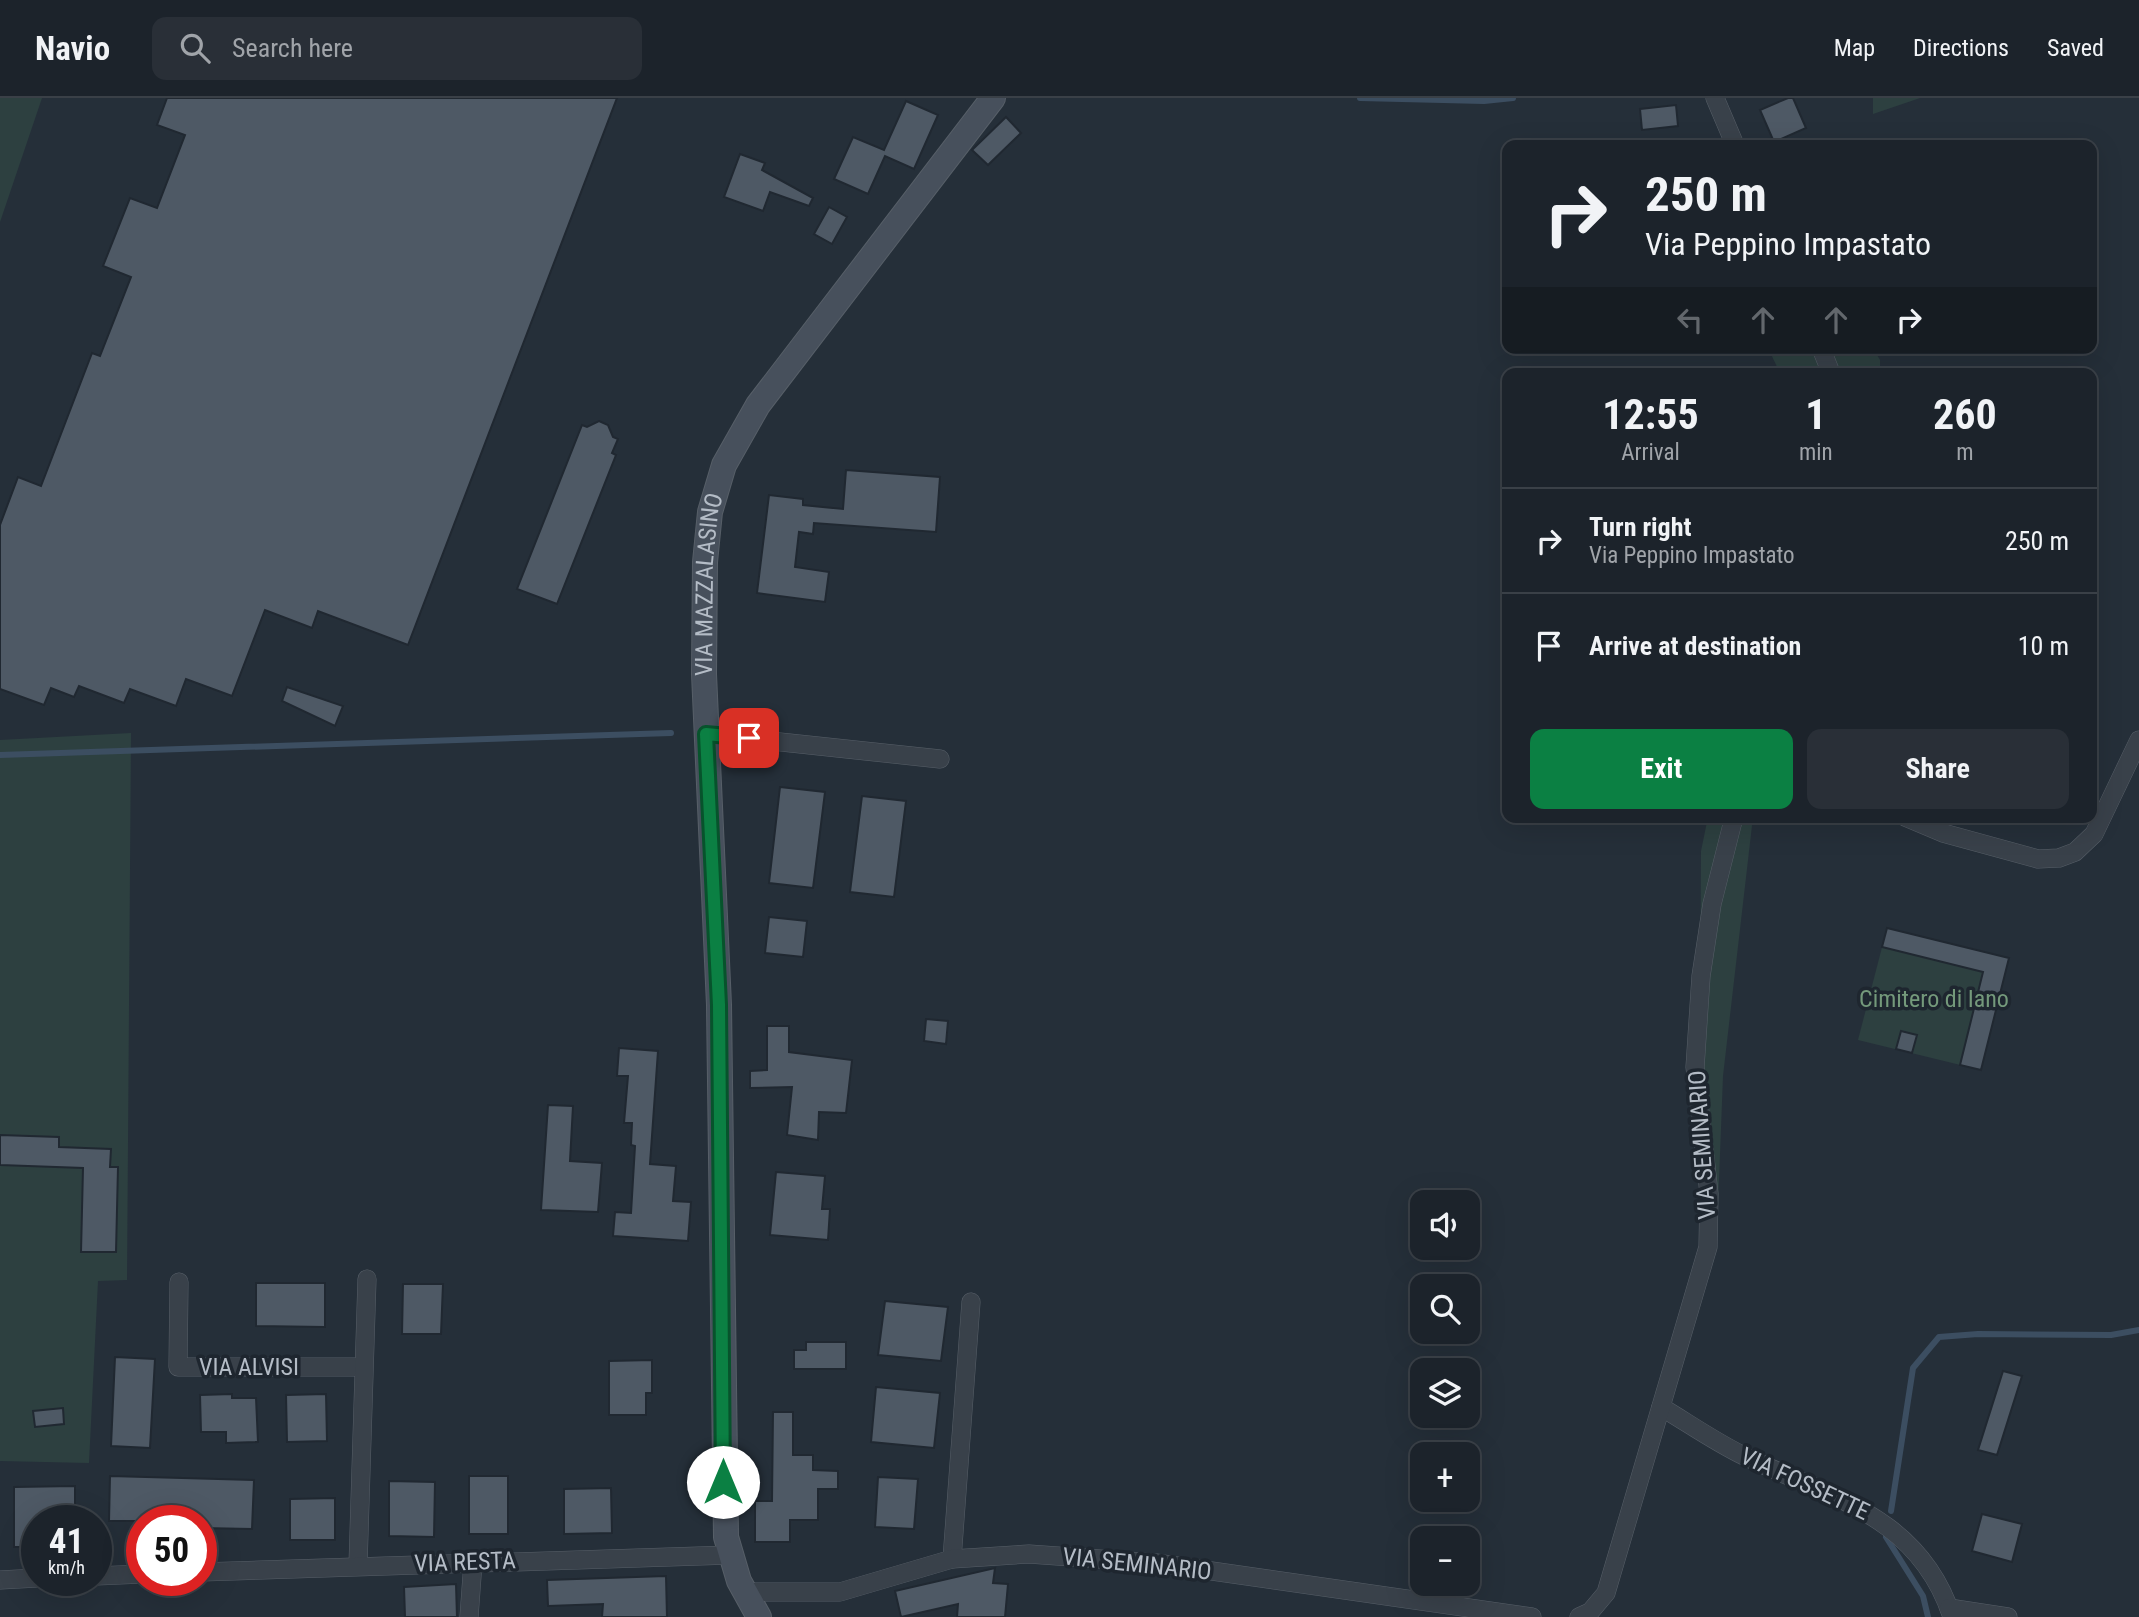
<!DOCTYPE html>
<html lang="en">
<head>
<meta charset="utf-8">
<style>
	body { margin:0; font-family:"Roboto Condensed",sans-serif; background:#292f37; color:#f1f3f6; height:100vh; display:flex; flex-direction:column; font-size:26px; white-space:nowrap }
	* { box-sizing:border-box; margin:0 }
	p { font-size:23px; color:#a0a4a9 }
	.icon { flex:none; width:38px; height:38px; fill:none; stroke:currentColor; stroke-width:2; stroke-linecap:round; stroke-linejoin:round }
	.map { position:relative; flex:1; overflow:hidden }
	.panel { position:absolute; left:1502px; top:270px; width:595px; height:455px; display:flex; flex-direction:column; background:#1c232b; border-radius:14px; box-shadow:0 7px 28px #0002,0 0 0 2px #3a4047 }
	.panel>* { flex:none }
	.guide { position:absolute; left:1502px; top:42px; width:595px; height:214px; border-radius:14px; box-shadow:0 7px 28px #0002,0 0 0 2px #3a4047; background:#1c232b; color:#f1f3f6; overflow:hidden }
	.buttons { position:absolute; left:1410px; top:1092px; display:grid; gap:14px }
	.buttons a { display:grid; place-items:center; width:70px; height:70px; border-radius:14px; background:#1c232b; box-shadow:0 7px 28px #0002,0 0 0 2px #3a4047; font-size:35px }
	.speed { position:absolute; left:21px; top:1407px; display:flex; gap:14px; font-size:35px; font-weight:700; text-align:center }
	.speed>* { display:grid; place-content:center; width:91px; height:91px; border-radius:50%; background:#1c232b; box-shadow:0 7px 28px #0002,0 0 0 2px #3a4047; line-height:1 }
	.speed small { font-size:18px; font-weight:400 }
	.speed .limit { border:10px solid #d22; background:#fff; color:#111 }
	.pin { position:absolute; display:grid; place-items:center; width:60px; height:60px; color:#fff; margin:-30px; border-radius:14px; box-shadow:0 4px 10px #0006 }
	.me { position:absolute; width:77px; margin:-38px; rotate:0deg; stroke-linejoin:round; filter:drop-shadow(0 0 5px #0008) }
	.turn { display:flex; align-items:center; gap:24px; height:147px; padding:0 28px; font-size:32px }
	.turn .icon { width:91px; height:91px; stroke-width:2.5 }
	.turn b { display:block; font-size:49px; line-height:60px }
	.lanes { display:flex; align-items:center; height:66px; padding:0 28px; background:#0003; justify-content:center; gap:35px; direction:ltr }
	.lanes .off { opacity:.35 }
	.eta { display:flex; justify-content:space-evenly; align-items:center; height:119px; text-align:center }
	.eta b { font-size:42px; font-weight:700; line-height:49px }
	.primary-button { display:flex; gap:14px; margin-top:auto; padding:14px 28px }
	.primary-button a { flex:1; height:80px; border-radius:14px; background:#0b8043; color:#fff; font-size:28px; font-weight:700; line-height:80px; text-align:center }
	.primary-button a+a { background:#292f37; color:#f1f3f6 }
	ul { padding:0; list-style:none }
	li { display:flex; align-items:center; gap:21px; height:105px; padding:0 28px; border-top:2px solid #3a4047 }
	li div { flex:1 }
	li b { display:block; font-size:26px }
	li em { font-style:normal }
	header { display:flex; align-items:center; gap:42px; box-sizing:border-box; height:98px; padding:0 35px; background:#1c232b; border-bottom:2px solid #3a4047 }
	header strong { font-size:33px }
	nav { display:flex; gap:38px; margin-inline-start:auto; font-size:24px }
	.search { width:490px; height:63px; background:#292f37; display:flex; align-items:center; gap:18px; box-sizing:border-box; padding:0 24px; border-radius:14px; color:#a0a4a9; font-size:26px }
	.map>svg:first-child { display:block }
</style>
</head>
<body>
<header>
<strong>Navio</strong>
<div class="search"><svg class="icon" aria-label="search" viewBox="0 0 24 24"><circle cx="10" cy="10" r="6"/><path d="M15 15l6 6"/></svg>Search here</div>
<nav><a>Map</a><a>Directions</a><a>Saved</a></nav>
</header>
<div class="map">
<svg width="2139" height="1519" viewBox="0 0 2139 1519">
	<rect width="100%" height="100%" fill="#252f39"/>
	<g fill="#2d4040">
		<path d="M0,0H42L0,124Z"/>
		<path d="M1873,0H1920L1873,16Z"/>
		<path d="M1768,250H1873L1880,262V275H1780Z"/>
		<path d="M131,635L127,1182L98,1183L89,1365L0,1363V642Z"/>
		<path d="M1708,719H1753L1723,978L1717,1135L1700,968L1701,753Z"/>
		<path d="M1887,830L2009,860L1981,972L1858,942Z"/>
	</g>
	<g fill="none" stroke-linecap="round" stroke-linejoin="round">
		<g stroke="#3c4e61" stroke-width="6">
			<path d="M1360,0L1484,3L1513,0"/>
			<path d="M0,657L671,635"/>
			<path d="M1891,1413L1913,1270L1939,1239L1978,1236L2111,1237L2139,1232"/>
			<path d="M1886,1439L1923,1498L1928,1519"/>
		</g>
	</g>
	<g fill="#4e5965" stroke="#202831" stroke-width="2">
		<path d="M167,0H617L408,547L318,513L312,530L265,512L232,598L186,581L176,608L130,591L124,605L79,588L74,599L51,590L44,607L0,591V427L18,379L41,388L92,255L100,258L131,179L103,168L130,100L157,110L185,37L157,27Z"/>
		<path d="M1788,0H1793L1806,30L1774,44L1760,12Z"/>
		<path d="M906,3L938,17L914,71L885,58L868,96L834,81L853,39L884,52Z"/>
		<path d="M1676,7L1678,28L1642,32L1640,11Z"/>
		<path d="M1006,19L1021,35L988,67L972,52Z"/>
		<path d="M740,56L765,65L762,72L813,100L809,108L770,94L763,113L724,99Z"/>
		<path d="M829,109L847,119L832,146L814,136Z"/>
		<path d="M599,323L608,327L613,339L618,341L612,355L616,357L557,506L517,491L582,327L587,329Z"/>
		<path d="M846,372L940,379L936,434L814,425L813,436L799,434L795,469L829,474L825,504L757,495L769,397L803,401V407L843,411Z"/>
		<path d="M287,589L343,608L335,628L282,603Z"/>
		<path d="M780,689L825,694L813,790L769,785Z"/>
		<path d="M862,698L906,703L894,799L850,794Z"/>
		<path d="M769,819L807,823L803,859L765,855Z"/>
		<path d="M1887,830L2009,860L1981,972L1960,967L1983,874L1882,849Z"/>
		<path d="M926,921L948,923L946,946L924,943Z"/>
		<path d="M767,928H789V954L852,962L846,1015L819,1014L818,1042L787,1037L792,989L750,990V973L767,972Z"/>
		<path d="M1901,933L1917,937L1912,955L1896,951Z"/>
		<path d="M619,950L658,953L650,1066L676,1068L673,1103L691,1104L688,1143L613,1138L615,1114L631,1115L635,1048L631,1047L632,1025H624L628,978H617Z"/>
		<path d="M548,1007L573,1008L570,1063L602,1065L598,1114L541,1112Z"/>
		<path d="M0,1037L59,1039V1049L111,1051L110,1069H118L116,1154H81L83,1070L0,1067Z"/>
		<path d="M776,1074L825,1078L822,1111H830L828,1142L770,1137Z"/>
		<path d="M256,1185H325V1229L256,1228Z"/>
		<path d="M403,1186H443L441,1236H402Z"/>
		<path d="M885,1203L948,1209L941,1263L878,1257Z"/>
		<path d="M806,1244H846V1271H794V1252H806Z"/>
		<path d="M115,1259L155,1261L150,1350L111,1348Z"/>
		<path d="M652,1262V1295H646V1317H609V1263Z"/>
		<path d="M2003,1273L2022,1278L1997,1357L1978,1352Z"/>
		<path d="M876,1289L940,1295L934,1350L871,1344Z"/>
		<path d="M232,1296V1300H256L258,1344L226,1345V1334H201L200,1297Z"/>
		<path d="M326,1296L327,1343L287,1344L286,1297Z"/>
		<path d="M63,1310L64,1326L35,1329L33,1313Z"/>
		<path d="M773,1314H793V1357H813V1372L838,1373V1391H818V1422H790V1444H755V1403H772Z"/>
		<path d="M110,1378L254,1382L252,1431L201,1430V1423H109Z"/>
		<rect x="469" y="1378" width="39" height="58"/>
		<path d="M878,1379L918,1381L914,1431L875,1429Z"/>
		<path d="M389,1383L435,1384L434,1439L389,1438Z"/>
		<path d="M75,1388V1408H69V1423H37V1449H14V1389Z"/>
		<path d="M611,1390L612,1435L564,1436V1391Z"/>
		<path d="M335,1400V1442H290V1401Z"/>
		<path d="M1982,1416L2022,1426L2012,1464L1972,1453Z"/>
		<path d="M995,1470L993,1485L1008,1486L1005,1519H957L958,1506L901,1519L895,1493Z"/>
		<path d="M666,1478L667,1519H602L603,1506L548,1508L547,1482Z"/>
		<path d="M456,1486L457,1519H405L404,1489Z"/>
	</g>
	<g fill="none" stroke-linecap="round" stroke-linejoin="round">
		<defs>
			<g id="minor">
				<path d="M1715,0L1735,47"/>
				<path d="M1821,250L1831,275"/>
				<path d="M706,636L940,661"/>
				<path d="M1905,719L1943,735L2038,761L2059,760L2075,754L2094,736L2139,642"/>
				<path d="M179,1184L178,1269H363"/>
				<path d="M1661,1309C1688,1325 1715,1344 1744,1358C1829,1399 1919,1417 1952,1519"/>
				<path d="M952,1461L971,1204"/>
				<path d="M358,1467L367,1181"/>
				<path d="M201,1474L730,1457"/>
				<path d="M96,1478L142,1476"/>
				<path d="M0,1482L37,1480"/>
				<path d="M744,1494H840L952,1461L1029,1456L1156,1465L1532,1519"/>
				<path d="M1949,1510L2008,1519"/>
				<path d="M469,1519L473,1464"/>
				<path d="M1579,1519L1590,1514L1606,1495L1708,1149L1709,1096L1695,969L1701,878L1712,806L1734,719"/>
			</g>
			<g id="secondary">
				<path id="s1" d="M759,1519L739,1483L726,1439L719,907L704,576L705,464L710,414L724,367L758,307L993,0"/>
			</g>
		</defs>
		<use href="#minor" stroke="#575f68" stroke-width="19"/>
		<use href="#secondary" stroke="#575f68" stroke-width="26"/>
		<use href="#minor" stroke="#39414a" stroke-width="18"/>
		<use href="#secondary" stroke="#47505c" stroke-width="24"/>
	</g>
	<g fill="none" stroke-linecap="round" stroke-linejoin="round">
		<defs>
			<path id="route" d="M723,1384L719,907L706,636L749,640"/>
		</defs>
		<use href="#route" stroke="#07532c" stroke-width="18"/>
		<use href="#route" stroke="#0b8043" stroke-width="12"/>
	</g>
	<g text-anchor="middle" stroke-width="7" stroke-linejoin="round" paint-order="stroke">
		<g font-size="24" fill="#b4bcc6" stroke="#1e262f">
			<text dy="8" stroke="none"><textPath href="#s1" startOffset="1040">VIA MAZZALASINO</textPath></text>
			<text transform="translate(1702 1047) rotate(-94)" y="8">VIA SEMINARIO</text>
			<text x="249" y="1277">VIA ALVISI</text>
			<text transform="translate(1805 1386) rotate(25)" y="8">VIA FOSSETTE</text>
			<text transform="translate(465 1464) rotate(-2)" y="8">VIA RESTA</text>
			<text transform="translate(1137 1466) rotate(6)" y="8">VIA SEMINARIO</text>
		</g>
		<g font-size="24" fill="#74997b" stroke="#1e262f">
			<text x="1934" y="909">Cimitero di Iano</text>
		</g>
	</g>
</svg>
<div class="buttons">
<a><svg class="icon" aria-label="sound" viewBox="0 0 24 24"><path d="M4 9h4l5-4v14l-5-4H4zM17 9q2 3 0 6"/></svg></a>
<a><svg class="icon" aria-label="search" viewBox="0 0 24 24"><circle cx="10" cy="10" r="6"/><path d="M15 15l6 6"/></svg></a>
<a><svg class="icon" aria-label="layers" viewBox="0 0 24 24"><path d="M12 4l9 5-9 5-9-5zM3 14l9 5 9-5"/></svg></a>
<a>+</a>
<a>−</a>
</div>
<div class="speed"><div>41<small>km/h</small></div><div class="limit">50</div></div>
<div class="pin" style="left:749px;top:640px;background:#d93025"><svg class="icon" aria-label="arrive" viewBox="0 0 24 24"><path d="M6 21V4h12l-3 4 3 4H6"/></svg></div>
<svg class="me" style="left:723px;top:1384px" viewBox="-20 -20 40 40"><circle r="19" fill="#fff"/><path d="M0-13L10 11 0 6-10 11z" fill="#0b8043"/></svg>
<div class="guide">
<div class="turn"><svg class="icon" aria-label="right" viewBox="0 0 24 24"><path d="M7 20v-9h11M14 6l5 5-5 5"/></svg><div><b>250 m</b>Via Peppino Impastato</div></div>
<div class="lanes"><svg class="icon off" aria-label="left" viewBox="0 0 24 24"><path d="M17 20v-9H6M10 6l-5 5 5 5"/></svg><svg class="icon off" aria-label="ahead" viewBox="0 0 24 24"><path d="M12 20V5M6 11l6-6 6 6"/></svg><svg class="icon off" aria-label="ahead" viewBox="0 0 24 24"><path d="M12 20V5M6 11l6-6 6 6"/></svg><svg class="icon" aria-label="right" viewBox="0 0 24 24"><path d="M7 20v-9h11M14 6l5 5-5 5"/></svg></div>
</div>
<section class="panel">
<div class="eta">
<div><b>12:55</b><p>Arrival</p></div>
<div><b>1</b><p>min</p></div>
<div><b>260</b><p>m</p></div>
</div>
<ul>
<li><svg class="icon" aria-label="right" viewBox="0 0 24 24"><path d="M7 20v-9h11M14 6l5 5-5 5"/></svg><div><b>Turn right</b><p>Via Peppino Impastato</p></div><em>250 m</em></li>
<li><svg class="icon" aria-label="arrive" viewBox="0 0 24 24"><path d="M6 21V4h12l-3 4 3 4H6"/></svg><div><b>Arrive at destination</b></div><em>10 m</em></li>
</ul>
<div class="primary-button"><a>Exit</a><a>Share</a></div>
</section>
</div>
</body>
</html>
